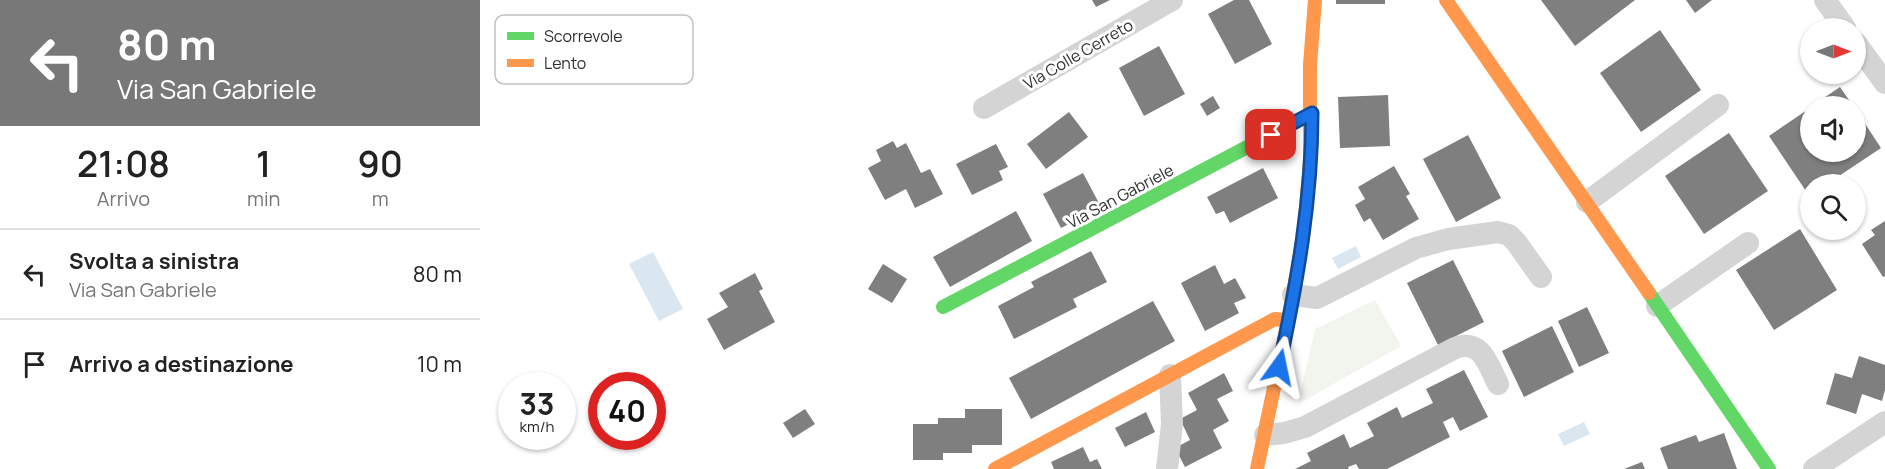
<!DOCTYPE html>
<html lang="it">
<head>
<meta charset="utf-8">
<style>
	body { margin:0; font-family:Manrope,sans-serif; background:#f2f2f2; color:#222; height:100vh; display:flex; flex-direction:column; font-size:22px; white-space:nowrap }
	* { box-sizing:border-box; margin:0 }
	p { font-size:20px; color:#767676 }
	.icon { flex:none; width:33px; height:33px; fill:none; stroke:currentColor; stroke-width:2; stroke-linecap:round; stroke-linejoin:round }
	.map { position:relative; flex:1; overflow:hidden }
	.drawer { display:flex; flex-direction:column; background:#fff; width:480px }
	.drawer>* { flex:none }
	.hud { background:#787878; color:#fff; overflow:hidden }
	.needle { width:39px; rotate:90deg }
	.controls { position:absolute; left:1320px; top:18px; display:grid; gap:12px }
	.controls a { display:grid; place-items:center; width:66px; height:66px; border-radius:50%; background:#fff; box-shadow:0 2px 4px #0004; font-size:30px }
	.speed { position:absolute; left:18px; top:372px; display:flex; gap:12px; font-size:30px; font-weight:700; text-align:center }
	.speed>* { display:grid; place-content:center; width:78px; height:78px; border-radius:50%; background:#fff; box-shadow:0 2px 4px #0004; line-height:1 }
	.speed small { font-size:15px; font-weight:400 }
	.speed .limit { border:9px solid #d22; background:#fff; color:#111 }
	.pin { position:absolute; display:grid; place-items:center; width:51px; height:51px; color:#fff; margin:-26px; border-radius:12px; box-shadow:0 3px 9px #0006 }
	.me { position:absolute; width:66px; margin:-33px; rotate:12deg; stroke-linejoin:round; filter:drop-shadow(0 0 4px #0008) }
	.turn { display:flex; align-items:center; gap:21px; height:126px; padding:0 18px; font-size:27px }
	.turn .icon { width:78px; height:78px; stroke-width:2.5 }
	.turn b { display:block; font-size:42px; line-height:51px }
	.eta { display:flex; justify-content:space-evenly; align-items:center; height:102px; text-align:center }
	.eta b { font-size:36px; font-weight:600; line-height:42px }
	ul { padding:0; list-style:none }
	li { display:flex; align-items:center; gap:18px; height:90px; padding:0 18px; border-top:2px solid #e0e0e0 }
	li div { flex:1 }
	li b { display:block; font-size:22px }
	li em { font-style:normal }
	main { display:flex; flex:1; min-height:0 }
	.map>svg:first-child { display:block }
</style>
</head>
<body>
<main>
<section class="drawer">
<div class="hud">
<div class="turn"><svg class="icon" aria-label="left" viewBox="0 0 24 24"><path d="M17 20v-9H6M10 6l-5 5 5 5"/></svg><div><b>80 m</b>Via San Gabriele</div></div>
</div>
<div class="eta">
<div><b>21:08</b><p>Arrivo</p></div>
<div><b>1</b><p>min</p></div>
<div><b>90</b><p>m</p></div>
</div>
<ul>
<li><svg class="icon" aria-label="left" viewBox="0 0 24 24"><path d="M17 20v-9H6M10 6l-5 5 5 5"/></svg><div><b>Svolta a sinistra</b><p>Via San Gabriele</p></div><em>80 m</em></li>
<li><svg class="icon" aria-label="arrive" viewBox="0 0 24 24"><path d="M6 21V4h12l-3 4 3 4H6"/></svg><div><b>Arrivo a destinazione</b></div><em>10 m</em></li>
</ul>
</section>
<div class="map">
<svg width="1405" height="469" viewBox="0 0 1405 469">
	<rect width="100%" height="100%" fill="#fff"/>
	<path fill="#f1f5ed" d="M895,300L921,346L818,404L835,329Z"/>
	<g fill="#dbe7f0">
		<path d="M876,246L881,257L858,269L852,258Z"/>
		<path d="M173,252L203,309L179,321L149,264Z"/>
		<path d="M1104,422L1110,434L1084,446L1078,434Z"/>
	</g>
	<g fill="#7f7f7f">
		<path d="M612,0H630L616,7Z"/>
		<path d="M754,0H769L792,44L755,64L728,14Z"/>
		<rect x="856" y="0" width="49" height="4"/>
		<path d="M1061,0H1155L1095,46Z"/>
		<path d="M1206,0H1232L1215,13Z"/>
		<path d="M1180,30L1221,90L1161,132L1120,73Z"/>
		<path d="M679,46L705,94L664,116L639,68Z"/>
		<path d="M1360,87L1373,106H1332Z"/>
		<path d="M908,95L910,146L860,148L858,97Z"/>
		<path d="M733,96L740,108L727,116L720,104Z"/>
		<path d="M1330,108V152H1376V110L1401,148L1347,184H1330V197L1289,136Z"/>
		<path d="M589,112L608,137L566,169L547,144Z"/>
		<path d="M1249,133L1288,191L1224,234L1185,176Z"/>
		<path d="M988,135L1021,198L976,222L943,159Z"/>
		<path d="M413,141L417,148L426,143L441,173L450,169L463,194L435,208L426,189L405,200L388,168L401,161L396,150Z"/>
		<path d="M516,144L528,167L519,171L523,180L492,195L476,164Z"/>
		<path d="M914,166L930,194L926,196L939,219L903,240L890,218L884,222L875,205L885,199L878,187Z"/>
		<path d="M783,168L798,198L750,223L744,211L736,214L727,197Z"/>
		<path d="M603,173L621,207L581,228L563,194Z"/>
		<path d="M536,211L552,241L470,287L453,257Z"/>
		<path d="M1405,221V276L1403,277L1382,244L1395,235L1391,230Z"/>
		<path d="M1320,229L1357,290L1294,330L1256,270Z"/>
		<path d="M611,251L627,282L593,299L597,307L534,339L518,306L554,287L551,282Z"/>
		<path d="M973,260L1004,322L958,345L927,283Z"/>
		<path d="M403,264L427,279L412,303L388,289Z"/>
		<path d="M735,265L744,284L755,278L766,298L754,303L759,313L725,331L701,283Z"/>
		<path d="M275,273L283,289L279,291L295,322L244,350L227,319L248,307L239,293Z"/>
		<path d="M673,301L695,341L551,419L529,378Z"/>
		<path d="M1107,307L1129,353L1099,367L1078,321Z"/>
		<path d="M1072,326L1094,372L1044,397L1022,351Z"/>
		<path d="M1379,356L1405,365V390L1402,401L1382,394L1376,414L1346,404L1355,373L1372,378Z"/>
		<path d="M984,370L1008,417L980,431L973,417L963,422L970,437L907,469H879L876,464L868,467L869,469H815L831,461L827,453L864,434L870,448L894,436L887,423L917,407L922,418L953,403L946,389Z"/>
		<path d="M744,373L753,391L737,399L749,421L733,430L742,448L705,467L695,448L710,440L700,419L717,410L708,393Z"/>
		<path d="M325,409L335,424L313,438L303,423Z"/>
		<path d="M485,409H522V445H492V453H463V460H433V424H458V418H485Z"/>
		<path d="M666,412L675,432L645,447L635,428Z"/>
		<path d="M1244,433L1257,469H1188L1180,448L1216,435L1219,442Z"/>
		<path d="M603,447L610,462L617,459L622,469H574L571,462Z"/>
		<path d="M1162,462L1165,469H1144Z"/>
	</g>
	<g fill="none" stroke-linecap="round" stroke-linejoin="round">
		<g stroke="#d4d4d4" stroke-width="22">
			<path d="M1345,0L1365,28"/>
			<path d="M1376,43L1405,83"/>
			<path d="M504,108L692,0"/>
			<path d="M1107,202L1238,105"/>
			<path d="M813,295L837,298L936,248L968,239L1018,232L1029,235L1036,242L1061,277"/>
			<path d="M1177,306L1268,243"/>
			<path d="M785,435L804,433L825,427L975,348C1002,338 1008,365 1018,384"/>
			<path d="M687,469L692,424L690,375"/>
			<path d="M1334,469L1405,422"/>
		</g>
		<g stroke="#63d668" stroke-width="14">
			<path d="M1169,293L1289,469"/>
			<path d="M463,307L832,113"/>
		</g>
		<g stroke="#ff974d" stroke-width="14">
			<path d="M966,0L1169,293"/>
			<path d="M515,469L795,319L808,321"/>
			<path d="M777,469L808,321L824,231L830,160V65L835,0"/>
		</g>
	</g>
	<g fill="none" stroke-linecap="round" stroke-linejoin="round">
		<defs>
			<path id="route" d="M791,135L832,113C832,199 817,283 799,367"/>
		</defs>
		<use href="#route" stroke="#114b97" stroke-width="15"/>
		<use href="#route" stroke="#1a73e8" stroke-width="10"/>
	</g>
	<g text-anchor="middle" stroke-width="6" stroke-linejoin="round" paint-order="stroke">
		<g font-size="16" fill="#2f2f2f" stroke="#fff">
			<text transform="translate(598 54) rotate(-30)" y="6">Via Colle Cerreto</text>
			<text transform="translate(640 196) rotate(-28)" y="6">Via San Gabriele</text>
		</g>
	</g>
	<rect x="15" y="15" width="198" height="69" rx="9" fill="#fff" stroke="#c1c1c1" stroke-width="1.5"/>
	<rect x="27" y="32" width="27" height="8" fill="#63d668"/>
	<rect x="27" y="59" width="27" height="8" fill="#ff974d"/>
	<g font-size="16" fill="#2f2f2f">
		<text x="64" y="42">Scorrevole</text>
		<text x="64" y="69">Lento</text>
	</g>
</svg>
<div class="controls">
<a><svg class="needle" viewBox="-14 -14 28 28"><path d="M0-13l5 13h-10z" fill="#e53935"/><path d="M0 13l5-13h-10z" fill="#767676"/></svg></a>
<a><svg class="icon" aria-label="sound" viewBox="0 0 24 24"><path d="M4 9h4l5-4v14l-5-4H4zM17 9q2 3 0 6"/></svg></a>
<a><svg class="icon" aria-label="search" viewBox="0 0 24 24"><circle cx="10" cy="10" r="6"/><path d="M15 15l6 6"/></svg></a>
</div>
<div class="speed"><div>33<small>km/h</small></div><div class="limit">40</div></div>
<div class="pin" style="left:791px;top:135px;background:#d93025"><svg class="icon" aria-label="arrive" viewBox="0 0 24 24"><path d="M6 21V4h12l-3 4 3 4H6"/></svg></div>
<svg class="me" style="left:799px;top:367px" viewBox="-20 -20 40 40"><path d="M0-17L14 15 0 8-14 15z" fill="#1a73e8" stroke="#fff" stroke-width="4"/></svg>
</div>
</main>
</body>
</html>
